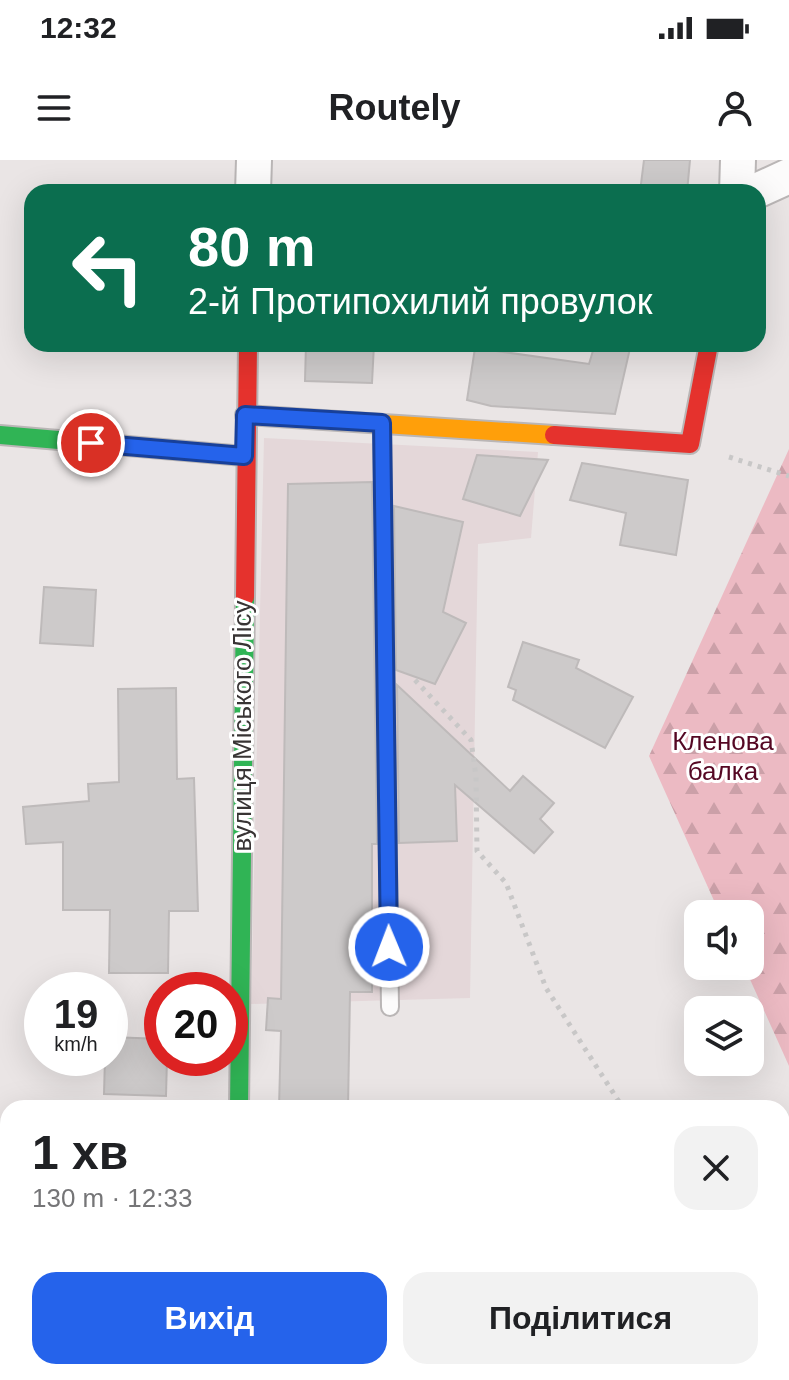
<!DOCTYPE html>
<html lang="uk">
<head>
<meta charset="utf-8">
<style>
	body { margin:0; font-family:Helvetica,sans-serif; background:#f2f2f2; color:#202124; height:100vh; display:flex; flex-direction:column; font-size:30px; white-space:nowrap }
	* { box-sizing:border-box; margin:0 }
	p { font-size:26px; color:#757577 }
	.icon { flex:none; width:44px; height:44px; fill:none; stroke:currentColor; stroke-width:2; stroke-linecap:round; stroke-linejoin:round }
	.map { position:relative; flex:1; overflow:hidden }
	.side { position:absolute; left:0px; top:940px; width:790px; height:280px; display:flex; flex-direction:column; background:#fff; border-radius:24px 24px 0 0; box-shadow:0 8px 32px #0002 }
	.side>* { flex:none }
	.banner { position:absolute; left:24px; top:24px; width:742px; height:168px; border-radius:24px; box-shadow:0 8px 32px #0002; background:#0b6e4f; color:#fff; overflow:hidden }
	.tools { position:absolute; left:684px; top:740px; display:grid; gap:16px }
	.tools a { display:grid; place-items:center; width:80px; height:80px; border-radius:16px; background:#fff; box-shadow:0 8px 32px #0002; font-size:40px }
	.speed { position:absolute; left:24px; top:812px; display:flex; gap:16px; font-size:40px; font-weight:700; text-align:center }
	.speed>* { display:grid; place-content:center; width:104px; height:104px; border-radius:50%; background:#fff; box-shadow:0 8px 32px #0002; line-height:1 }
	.speed small { font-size:20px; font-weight:400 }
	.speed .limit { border:12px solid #d22; background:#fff; color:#111 }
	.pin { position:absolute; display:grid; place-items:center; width:68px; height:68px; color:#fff; margin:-34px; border:4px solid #fff; border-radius:50%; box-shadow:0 2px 8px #0007 }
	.me { position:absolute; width:88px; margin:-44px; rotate:359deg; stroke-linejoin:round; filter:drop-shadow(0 0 6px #0008) }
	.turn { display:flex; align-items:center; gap:28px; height:168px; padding:0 32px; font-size:36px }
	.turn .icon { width:104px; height:104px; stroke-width:2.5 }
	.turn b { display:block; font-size:56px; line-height:68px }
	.round { display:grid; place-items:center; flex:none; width:84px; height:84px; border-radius:24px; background:#f2f2f2 }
	.summary { display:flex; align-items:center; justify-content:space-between; height:136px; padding:0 32px }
	h1 { font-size:48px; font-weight:700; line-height:60px }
	.primary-button { display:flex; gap:16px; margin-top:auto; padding:16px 32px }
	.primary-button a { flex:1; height:92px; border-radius:24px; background:#2563eb; color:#fff; font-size:32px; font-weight:700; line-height:92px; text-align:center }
	.primary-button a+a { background:#f2f2f2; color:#202124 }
	.status { display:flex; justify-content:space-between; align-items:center; height:56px; padding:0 40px; background:#fff; direction:ltr }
	.status svg { height:22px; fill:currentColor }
	header { display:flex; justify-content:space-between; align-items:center; height:104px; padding:0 32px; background:#fff; font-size:36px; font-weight:700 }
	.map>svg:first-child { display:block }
</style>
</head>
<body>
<div class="status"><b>12:32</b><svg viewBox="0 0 49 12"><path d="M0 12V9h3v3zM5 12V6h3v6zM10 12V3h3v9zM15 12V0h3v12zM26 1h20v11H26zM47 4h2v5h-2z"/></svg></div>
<header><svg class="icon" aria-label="menu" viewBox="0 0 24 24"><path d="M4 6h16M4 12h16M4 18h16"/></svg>Routely<svg class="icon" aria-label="person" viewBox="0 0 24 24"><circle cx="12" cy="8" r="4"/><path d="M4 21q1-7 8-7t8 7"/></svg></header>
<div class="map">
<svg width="789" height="1220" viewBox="0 0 789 1220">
	<defs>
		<pattern id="forest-firs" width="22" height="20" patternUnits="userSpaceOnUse" patternTransform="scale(2)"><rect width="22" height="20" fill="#ecbac3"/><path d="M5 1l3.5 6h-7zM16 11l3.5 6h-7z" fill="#cba0a8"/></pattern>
	</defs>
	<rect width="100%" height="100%" fill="#eae5e5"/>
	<path fill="#e4d7d9" d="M264,278L538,292L531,378L478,384L470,838L251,844Z"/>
	<path fill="url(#forest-firs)" d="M789,289V906L744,806H750V754H720L649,596Z"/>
	<g fill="#cdcaca" stroke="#bebaba" stroke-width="2">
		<path d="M644,0H690L687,32H640Z"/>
		<path d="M306,184H374L372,223L305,221Z"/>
		<path d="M595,184H631L615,254L491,246L467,240L475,188L589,204Z"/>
		<path d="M477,295L548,300L520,356L463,339Z"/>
		<path d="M582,303L688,320L676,395L620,385L626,353L570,340Z"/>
		<path d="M372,322L377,684H372V832H350L348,948H279L281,871L266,870L268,838L281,839L288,324Z"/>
		<path d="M394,346L463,362L443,452L466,463L435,524L396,510Z"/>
		<path d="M44,427L96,430L93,486L40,483Z"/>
		<path d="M523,482L579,500L576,508L633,537L605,588L513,540L516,530L508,527Z"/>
		<path d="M397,525L510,631L523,616L554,643L540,659L553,672L534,693L455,625L457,681L399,683Z"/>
		<path d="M176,528L177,619L194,618L198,751H169L168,813H109L110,750H63V682L26,684L23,647L89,641L88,624L119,622L118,529Z"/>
		<path d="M110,877L162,879V898H167L166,936L104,934L105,898H110Z"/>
	</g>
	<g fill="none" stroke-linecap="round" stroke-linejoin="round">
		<defs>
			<g id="lane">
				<path d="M382,264L390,847"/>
				<path d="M731,1212L739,1220"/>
				<path d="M678,1220V1214L684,1212"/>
			</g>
			<g id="street">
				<path d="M253,32L254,0"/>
				<path d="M737,32L738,0"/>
				<path d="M754,32L789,16"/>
				<path d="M237,1220V1212"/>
			</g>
			<g id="fast">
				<path d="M0,275L244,296"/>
				<path d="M239,948L245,437"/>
			</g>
			<path id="slow" d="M245,255L554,275"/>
			<g id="jam">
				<path d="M554,275L690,284L709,184"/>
				<path d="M245,437L248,184"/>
			</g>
		</defs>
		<use href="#lane" stroke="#bab6b6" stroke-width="20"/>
		<use href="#street" stroke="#bab6b6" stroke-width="38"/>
		<use href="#fast" stroke="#bab6b6" stroke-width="22"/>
		<use href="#slow" stroke="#bab6b6" stroke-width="22"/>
		<use href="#jam" stroke="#bab6b6" stroke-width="22"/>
		<g stroke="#c8c7c7" stroke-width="5" stroke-dasharray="4 6" stroke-linecap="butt">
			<path d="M729,297L789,316"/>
			<path d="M415,520L471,580L476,617L477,691L506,723L546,828L623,948"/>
		</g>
		<use href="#lane" stroke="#fcfbfb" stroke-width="16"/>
		<use href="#street" stroke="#fcfbfb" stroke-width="34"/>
		<use href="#fast" stroke="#30b455" stroke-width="18"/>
		<use href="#slow" stroke="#ff9f0a" stroke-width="18"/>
		<use href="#jam" stroke="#e5322d" stroke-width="18"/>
	</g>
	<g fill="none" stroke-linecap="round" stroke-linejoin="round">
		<defs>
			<path id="route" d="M91,283L244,296L245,255L382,263L389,787"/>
		</defs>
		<use href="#route" stroke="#184099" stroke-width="20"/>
		<use href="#route" stroke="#2563eb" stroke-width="14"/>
	</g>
	<g text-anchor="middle" stroke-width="6" stroke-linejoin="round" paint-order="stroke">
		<g font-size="26" fill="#383434" stroke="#fff">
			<text transform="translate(242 566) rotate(-90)" y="9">вулиця Міського Лісу</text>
		</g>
		<g font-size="26" fill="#550723" stroke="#fff">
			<text x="723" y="590">Кленова<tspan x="723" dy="30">балка</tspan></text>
		</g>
	</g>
</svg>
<div class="tools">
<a><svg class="icon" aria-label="sound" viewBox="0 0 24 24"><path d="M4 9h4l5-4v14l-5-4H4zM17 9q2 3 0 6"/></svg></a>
<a><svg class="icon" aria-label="layers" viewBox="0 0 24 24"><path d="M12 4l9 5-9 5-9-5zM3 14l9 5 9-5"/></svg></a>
</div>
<div class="speed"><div>19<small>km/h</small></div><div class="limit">20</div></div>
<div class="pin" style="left:91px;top:283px;background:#d93025"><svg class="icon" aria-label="arrive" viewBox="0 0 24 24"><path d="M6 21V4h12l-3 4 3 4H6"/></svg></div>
<svg class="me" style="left:389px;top:787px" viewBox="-20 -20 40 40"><circle r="17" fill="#2563eb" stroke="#fff" stroke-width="3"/><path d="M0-11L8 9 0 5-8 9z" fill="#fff"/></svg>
<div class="banner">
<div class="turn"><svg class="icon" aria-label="left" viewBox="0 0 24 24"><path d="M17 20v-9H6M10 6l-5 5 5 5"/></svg><div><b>80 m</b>2-й Протипохилий провулок</div></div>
</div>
<section class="side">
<div class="summary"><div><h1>1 хв</h1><p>130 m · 12:33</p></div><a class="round"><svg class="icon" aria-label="close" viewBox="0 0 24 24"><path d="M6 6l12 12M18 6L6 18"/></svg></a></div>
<div class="primary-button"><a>Вихід</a><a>Поділитися</a></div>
</section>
</div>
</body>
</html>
